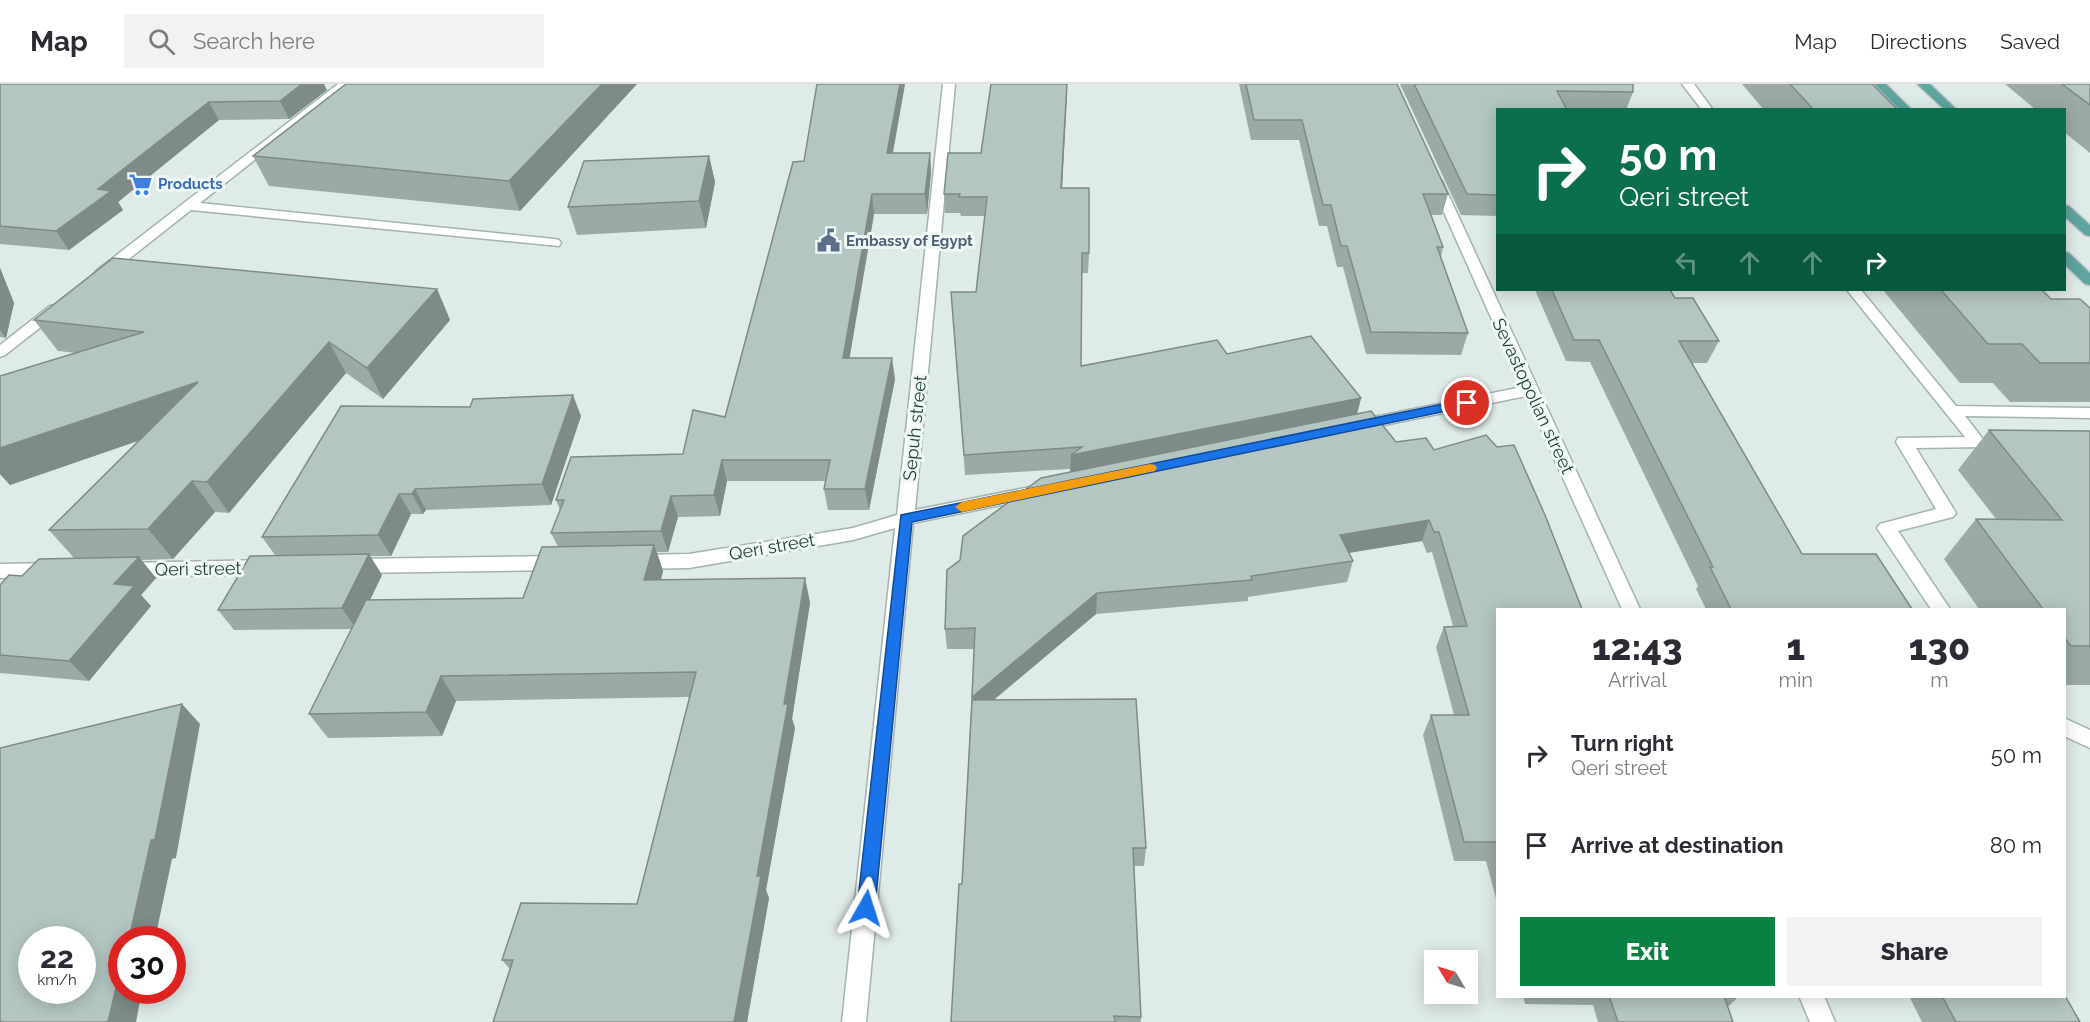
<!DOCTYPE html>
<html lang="en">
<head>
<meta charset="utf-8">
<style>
	body { margin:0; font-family:Raleway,sans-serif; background:#f2f2f3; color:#2b2b33; height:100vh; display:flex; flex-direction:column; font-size:22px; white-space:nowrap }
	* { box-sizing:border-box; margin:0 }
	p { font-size:20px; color:#7c7c81 }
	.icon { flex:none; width:33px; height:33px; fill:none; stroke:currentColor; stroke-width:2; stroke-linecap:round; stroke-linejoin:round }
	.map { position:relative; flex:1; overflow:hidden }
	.side { position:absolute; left:1496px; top:524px; width:570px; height:390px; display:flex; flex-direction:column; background:#fff; border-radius:0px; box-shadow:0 3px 15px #0003 }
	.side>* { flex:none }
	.top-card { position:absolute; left:1496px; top:24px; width:570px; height:183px; border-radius:0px; box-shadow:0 3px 15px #0003; background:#0b6e4f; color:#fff; overflow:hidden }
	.needle { width:39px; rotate:308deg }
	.fabs { position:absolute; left:1424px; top:866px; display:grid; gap:12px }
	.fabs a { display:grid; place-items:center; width:54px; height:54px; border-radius:0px; background:#fff; box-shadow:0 3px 15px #0003; font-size:30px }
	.speed { position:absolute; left:18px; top:842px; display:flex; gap:12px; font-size:30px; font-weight:700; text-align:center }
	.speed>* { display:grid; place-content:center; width:78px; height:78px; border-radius:50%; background:#fff; box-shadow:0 3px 15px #0003; line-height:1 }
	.speed small { font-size:15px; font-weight:400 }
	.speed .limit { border:9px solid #d22; background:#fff; color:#111 }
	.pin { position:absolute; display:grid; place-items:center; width:51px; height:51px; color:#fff; margin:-26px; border:3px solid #fff; border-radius:50%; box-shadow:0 2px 6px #0007 }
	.me { position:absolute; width:66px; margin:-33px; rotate:6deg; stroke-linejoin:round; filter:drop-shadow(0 0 4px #0008) }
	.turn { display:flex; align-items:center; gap:21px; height:126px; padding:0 24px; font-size:27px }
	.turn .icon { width:78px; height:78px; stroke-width:2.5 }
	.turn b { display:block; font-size:42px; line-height:51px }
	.lanes { display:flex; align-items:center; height:57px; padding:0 24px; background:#0003; justify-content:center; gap:30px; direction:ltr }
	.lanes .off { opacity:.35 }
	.eta { display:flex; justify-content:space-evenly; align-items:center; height:102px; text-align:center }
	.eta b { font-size:36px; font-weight:800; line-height:42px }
	.cta { display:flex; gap:12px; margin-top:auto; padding:12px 24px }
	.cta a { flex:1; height:69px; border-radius:0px; background:#0b8043; color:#fff; font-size:24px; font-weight:800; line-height:69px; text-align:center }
	.cta a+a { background:#f2f2f3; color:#2b2b33 }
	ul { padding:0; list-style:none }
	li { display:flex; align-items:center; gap:18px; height:90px; padding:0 24px }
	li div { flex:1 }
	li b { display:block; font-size:22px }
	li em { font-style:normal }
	header { display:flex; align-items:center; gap:36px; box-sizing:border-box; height:84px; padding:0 30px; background:#fff; border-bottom:2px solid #e1e1e2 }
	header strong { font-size:28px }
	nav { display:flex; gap:33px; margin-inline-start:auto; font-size:21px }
	.search { width:420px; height:54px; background:#f2f2f3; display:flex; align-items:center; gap:15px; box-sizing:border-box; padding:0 21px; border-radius:0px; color:#7c7c81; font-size:22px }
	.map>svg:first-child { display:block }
</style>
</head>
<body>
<header>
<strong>Map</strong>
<div class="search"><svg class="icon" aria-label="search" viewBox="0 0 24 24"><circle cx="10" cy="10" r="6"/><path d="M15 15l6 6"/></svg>Search here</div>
<nav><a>Map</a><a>Directions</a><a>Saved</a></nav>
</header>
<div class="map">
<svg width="2090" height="938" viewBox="0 0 2090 938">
	<rect width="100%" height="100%" fill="#dfebe8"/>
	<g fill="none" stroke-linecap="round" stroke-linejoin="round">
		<defs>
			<g id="minor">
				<path d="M338,0H351L200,119L554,155L559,156L561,159L559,162L191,126L106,193H96L94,190L96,187Z"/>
				<path d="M943,0H955L915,426L1040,401L1046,403L1049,407L1046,411L1040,413L913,439L866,938H842L895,444L853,456L689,484L637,485L631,483L628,478L631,473L637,471L689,470L853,444L897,431Z"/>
				<path d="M1682,0H1694L1713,26H1702Z"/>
				<path d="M1436,93L1442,97L1640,525H1622L1526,312L1355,347L1349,346L1347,342L1349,338L1355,337L1522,303L1430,97Z"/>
				<path d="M1847,206H1861L1956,322L2090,324V334L1965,332L1986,359L1984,363L1916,364L1956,429L1953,433L1898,447L1950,525H1931L1877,444L1880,440L1936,425L1896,358L1898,354L1965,353Z"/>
				<path d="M55,221L62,225L60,228L5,271L0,273V261L50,222Z"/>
				<path d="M558,472L564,474L567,479L564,484L558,486L352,489L346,487L343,482L346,477L352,475Z"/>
				<path d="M267,476L273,478L276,483L273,488L267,490L124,493L118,491L115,486L118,481L124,479Z"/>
				<path d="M52,479L58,481L61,486L58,491L0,494V480Z"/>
				<path d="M2064,634L2090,646V664L2064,652Z"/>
				<path d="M1799,912H1824L1835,938H1810Z"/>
			</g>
			<g id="major">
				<path d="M1874,0H1886L1912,26H1900Z"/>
				<path d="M1917,0H1930L1957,26H1945Z"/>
				<path d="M2064,121L2069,122L2090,141V152L2085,151L2064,132Z"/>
				<path d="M2064,168L2069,169L2090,189V201L2085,200L2064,180Z"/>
			</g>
		</defs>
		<use href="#minor" stroke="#a2b3b0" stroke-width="3"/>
		<use href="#major" stroke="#c0c8c8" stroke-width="3"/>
		<use href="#minor" fill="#fff" fill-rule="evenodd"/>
		<use href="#major" fill="#60a49f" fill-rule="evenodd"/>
	</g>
	<g fill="#9baaa7">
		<path d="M0,0L327,6L289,35L219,36L118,118L123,126L69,166L0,160Z"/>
		<path d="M346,0H637L520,127L269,102L253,72Z"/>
		<path d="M905,0L893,69H930L931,89L927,130H874L849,274L895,295L869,426H828L824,405L825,397H727L720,432L678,433L668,468H657L663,487L661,496L805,494L810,519L792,635L795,644L766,806L769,814L747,938H493L510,885L502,876L637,820L690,613L456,617L442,652L328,654L309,630L352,545L234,546L218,526L275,471L262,453L581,332L551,421L426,426L423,430H411L391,472H370L382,491L370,516L523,514L558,463L551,449L560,426L556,416L683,370L725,333L804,77Z"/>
		<path d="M991,0H1067L1062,104L1089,169L1088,189H1082L1081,282L1227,270L1361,314L1357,330L1497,525V818L1486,777H1454L1423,651L1431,631H1454L1436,563L1444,543L1453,542L1432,468L1427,469L1422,457L1349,469L1353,477L1347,498L1248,513V517L1096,530L994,616L1146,764L1144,782H1134L1141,933V938H951L962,800L974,565H947L945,545L1070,388V385L965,391L951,208H976L985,132H961L960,129H945L944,110L981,69L991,1Z"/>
		<path d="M1239,0H1397L1448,110L1442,131H1431L1443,163L1441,173L1468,249L1461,271L1366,270L1343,183H1337L1327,142H1319L1299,56H1251Z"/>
		<path d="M1400,0H1633V8L1626,26H1497V132L1461,131Z"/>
		<path d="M1742,0H1872L1898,26H1764Z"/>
		<path d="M2005,0H2090V69L2064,48V26H2036Z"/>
		<path d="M709,72L715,98L706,144L577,151L568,123Z"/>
		<path d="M0,184L14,219L6,254L0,253Z"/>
		<path d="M437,205L450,236L383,315L346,289L229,429L215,428L173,475L141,476L156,494L141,511L151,522L89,597L0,589V501L22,492L74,474L49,446L140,356L10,401L0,390V292L77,269L58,267L34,236Z"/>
		<path d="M1535,206H1670L1675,214L1719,257L1707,279H1692L1802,470L1912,525H1706L1696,505L1698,502L1590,278L1566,277Z"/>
		<path d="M1883,206H2042L2051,215L2090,224V318H2010L1993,299H1960Z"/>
		<path d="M1989,346L2090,347V601H2064V525H1979L1944,475L1976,435H1996L1958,386Z"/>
		<path d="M1523,912H1739L1729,922H1727L1733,938H1598L1593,921L1525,920Z"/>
		<path d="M1909,912H2064L2080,938H1922Z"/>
	</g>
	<g fill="#7e8b88">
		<path d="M302,0H324L327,6L289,35L280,17Z"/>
		<path d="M602,0H637L520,127L509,97Z"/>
		<path d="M900,0H905L889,89L887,69Z"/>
		<path d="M1067,0V11L1061,124V104Z"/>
		<path d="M209,18L219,36L118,118L123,126L69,166L56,147L98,105Z"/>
		<path d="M930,69L931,89L927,130L925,110Z"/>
		<path d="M709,72L715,98L706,144L699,117Z"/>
		<path d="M872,110L874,130L846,295L843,274Z"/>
		<path d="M0,184L14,219L6,254L0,246Z"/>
		<path d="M437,205L450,236L383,315L367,284Z"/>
		<path d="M329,258L346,289L229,429L207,398Z"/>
		<path d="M892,274L895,295L869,426L865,405Z"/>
		<path d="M198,298L219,329L10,401L0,390V364Z"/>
		<path d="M573,311L581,332L551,421L542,400Z"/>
		<path d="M1361,314L1356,334L1070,392L1071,371Z"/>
		<path d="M722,376L727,397L720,432L714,411Z"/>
		<path d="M192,397L215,428L173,475L148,445Z"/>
		<path d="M415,405L426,426L423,430L412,410Z"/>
		<path d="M399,410L411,430L391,472L378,451Z"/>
		<path d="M671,412L678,433L668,468L661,447Z"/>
		<path d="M1429,436L1422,457L1334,471L1340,451Z"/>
		<path d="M654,461L663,487L654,521L644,496Z"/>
		<path d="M369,470L382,491L356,545L342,524Z"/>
		<path d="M139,473L156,494L141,511L151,522L89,597L69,577L114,500Z"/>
		<path d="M805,494L810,519L792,635L795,644L766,806L769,814L747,938H734L784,620Z"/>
		<path d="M1097,509L1096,530L973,633L972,613Z"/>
		<path d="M441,592L456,617L442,652L426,628Z"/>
		<path d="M182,620L200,640L176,774L172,775L155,855H129Z"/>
		<path d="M122,878V906H142L136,938H108Z"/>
	</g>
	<g fill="#b4c6c2" stroke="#7e8b88" stroke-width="1.5" fill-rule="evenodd">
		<path d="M0,0H302L280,17L209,18L98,105L111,107L56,147L0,142Z"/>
		<path d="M346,0H602L509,97L253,72Z"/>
		<path d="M817,0H900L887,69H930L925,110H872L843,274H892L865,405H824L830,376H722L714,411L671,412L661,447L551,449L564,416H556L571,373L683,370L693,326L725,333L793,78L804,77Z"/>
		<path d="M991,0H1067L1061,104H1089V169H1082L1081,282L1217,256L1227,270L1311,252L1361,314L1071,371L1082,363L964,371L951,208H976L987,113H959L960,110H944L948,69H981Z"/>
		<path d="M1246,0H1397L1448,110H1423L1443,163H1437L1468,249L1371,248L1347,162H1341L1331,121H1323L1302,36H1254Z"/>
		<path d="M1414,0H1633V8L1557,7L1567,26H1497V111L1467,110Z"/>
		<path d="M1790,0H1872L1898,26H1814Z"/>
		<path d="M2062,0H2090V21Z"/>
		<path d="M709,72L699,117L568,123L584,77Z"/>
		<path d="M113,174L437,205L367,284L329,258L207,398L192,397L148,445L49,446L198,298L0,364V292L144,248L34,236Z"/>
		<path d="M1552,206H1670L1675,214H1693L1719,257H1679L1802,470H1876L1912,525H1731L1710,483H1713L1599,256H1574Z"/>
		<path d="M1941,206H2042L2051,215H2080L2090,224V279H2040L2022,260H1988Z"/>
		<path d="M573,311L542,400L415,405L412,410H399L378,451L262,453L341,322L470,323L473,315Z"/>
		<path d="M1371,327L1396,358L1426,354L1434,366L1486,351L1497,363L1514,361L1545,431L1582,525H1497V761L1496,758H1464L1431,631H1469L1444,543L1467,542L1439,448H1434L1429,436L1340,451L1353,477L1251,492L1252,496L1097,509L972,613L975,544L945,545L947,486L960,476L963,452L1041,394Z"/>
		<path d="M1989,346L2090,347V562H2071L2064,553V525H2043L1976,435L2062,436Z"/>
		<path d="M654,461L644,496L805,494L784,620H788L757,792H761L734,938H493L513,876H502L521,819L637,820L696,588L441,592L426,628L309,630L366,516L523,514L542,463Z"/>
		<path d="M369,470L342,524L218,526L250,472Z"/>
		<path d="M139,473L114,500L134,502L69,577L0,571V501L9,491L22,492L39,475Z"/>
		<path d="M1136,615L1146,764H1133L1141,933L1114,932L1115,938H951L959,800H962L972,616Z"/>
		<path d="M182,620L155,755L151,756L129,855H122V878L108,938H0V664ZM32,855H82V906H32Z"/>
		<path d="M2064,910L2080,938H1956L1942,912H2064Z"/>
		<path d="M1609,912H1724L1733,938H1618Z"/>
	</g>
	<path fill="#1a73e8" stroke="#114b97" stroke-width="1.5" d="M1467,315L1471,316V322L912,438L875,824L872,829L866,832L860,829L857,824L901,431Z"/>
	<path fill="#f59e0b" d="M1150,380L1155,381L1157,384L1155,387L962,428L955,423L962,418Z"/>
	<defs>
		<symbol id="supermarket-bare" viewBox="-9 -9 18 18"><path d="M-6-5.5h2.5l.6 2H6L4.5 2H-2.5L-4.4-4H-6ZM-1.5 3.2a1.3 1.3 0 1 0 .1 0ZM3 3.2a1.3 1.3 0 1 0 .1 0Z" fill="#3f7fe0" stroke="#eff8f5" stroke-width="2.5" paint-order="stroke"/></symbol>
		<symbol id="civic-bare" viewBox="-9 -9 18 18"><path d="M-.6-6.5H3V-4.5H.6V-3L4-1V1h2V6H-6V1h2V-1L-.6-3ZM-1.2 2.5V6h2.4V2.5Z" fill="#5c6f8a" stroke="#eff8f5" stroke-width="2.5" paint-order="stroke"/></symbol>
	</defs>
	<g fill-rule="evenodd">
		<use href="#supermarket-bare" x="124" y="84" width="33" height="33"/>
		<use href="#civic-bare" x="812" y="140" width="33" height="33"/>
	</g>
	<g text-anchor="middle" stroke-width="6" stroke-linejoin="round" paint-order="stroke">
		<g font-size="15" font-weight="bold" fill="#366cbe" stroke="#eff8f5" text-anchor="start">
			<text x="158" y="105">Products</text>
		</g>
		<g font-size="15" font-weight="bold" fill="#4e5e75" stroke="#eff8f5" text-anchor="start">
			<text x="846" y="162">Embassy of Egypt</text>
		</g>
		<g font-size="18" fill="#1f3c3a" stroke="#eff8f5">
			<text transform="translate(1533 312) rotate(65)" y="6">Sevastopolian street</text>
			<text transform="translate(915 344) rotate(-84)" y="6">Sepuh street</text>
			<text transform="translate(772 463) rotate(-10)" y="6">Qeri street</text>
			<text transform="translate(198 485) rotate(-1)" y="6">Qeri street</text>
		</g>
	</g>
</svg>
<div class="fabs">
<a><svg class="needle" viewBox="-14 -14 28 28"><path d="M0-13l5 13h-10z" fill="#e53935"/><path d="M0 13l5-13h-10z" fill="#7c7c81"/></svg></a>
</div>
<div class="speed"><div>22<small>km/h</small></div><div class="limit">30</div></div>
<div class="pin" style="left:1467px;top:319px;background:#d93025"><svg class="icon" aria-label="arrive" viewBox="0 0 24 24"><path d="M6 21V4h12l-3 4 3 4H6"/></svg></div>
<svg class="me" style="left:866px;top:824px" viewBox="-20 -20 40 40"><path d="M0-17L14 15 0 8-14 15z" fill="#1a73e8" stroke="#fff" stroke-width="4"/></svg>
<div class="top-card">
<div class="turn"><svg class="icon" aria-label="right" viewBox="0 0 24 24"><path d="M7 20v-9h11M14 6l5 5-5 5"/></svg><div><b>50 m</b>Qeri street</div></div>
<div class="lanes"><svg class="icon off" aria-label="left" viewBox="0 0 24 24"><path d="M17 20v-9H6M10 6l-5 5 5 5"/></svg><svg class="icon off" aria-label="ahead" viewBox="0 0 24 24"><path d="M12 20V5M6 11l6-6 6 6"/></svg><svg class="icon off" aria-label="ahead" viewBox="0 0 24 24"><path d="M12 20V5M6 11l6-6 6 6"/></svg><svg class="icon" aria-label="right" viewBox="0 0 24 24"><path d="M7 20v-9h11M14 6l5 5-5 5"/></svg></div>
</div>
<section class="side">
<div class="eta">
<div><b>12:43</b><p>Arrival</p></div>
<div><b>1</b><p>min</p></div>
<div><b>130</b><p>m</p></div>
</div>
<ul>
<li><svg class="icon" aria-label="right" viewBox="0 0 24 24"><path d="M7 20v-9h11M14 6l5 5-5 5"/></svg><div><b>Turn right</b><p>Qeri street</p></div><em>50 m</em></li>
<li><svg class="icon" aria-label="arrive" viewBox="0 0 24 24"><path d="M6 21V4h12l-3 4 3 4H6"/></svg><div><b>Arrive at destination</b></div><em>80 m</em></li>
</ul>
<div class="cta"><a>Exit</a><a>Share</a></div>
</section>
</div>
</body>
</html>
